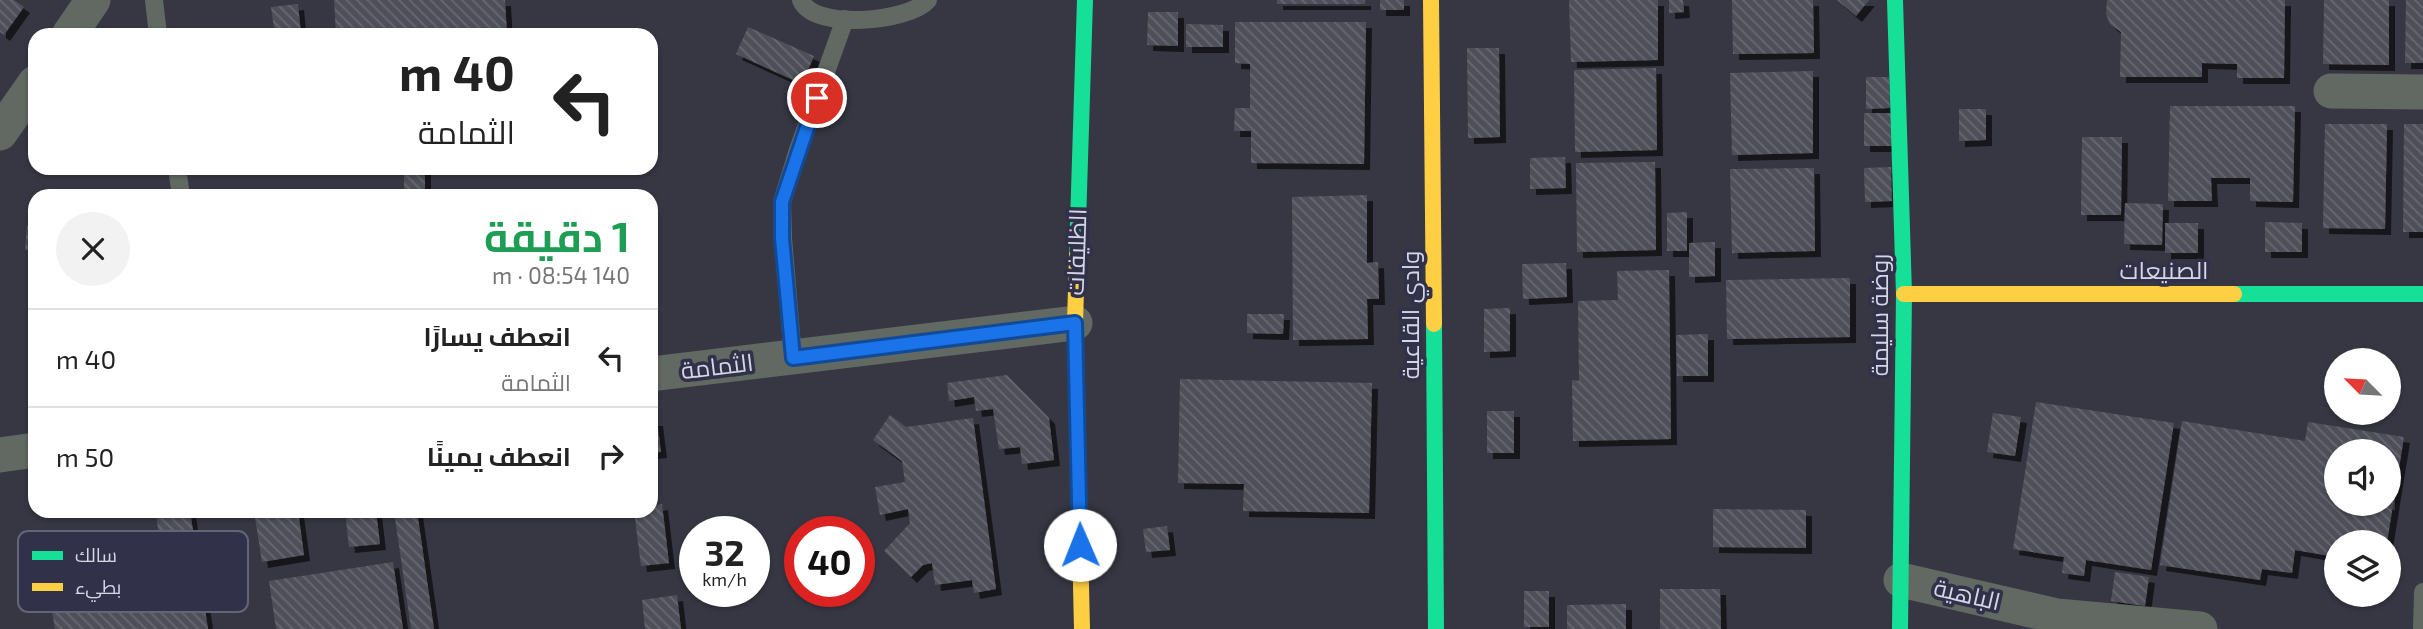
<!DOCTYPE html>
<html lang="ar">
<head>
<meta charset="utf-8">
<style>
	body { margin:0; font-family:"Exo 2",Cairo,sans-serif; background:#f2f2f2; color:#222; direction:rtl; height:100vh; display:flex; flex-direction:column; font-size:26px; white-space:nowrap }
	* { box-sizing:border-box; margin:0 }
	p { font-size:23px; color:#767676 }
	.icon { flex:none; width:38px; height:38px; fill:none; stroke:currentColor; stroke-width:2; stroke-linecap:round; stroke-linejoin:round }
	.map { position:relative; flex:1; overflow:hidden; direction:ltr }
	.details { position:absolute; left:28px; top:189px; width:630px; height:329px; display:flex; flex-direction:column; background:#fff; border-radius:21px; box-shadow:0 2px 5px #0004; direction:rtl }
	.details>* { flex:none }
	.guide { position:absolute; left:28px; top:28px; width:630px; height:147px; border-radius:21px; box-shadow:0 2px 5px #0004; direction:rtl; background:#fff; color:#222; overflow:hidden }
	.needle { width:46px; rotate:294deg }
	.fabs { position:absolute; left:2324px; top:348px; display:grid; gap:14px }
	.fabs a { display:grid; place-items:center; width:77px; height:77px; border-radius:50%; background:#fff; box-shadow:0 2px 5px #0004; font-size:35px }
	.speed { position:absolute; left:679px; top:516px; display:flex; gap:14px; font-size:35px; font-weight:700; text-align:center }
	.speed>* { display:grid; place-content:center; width:91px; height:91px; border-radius:50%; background:#fff; box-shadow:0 2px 5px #0004; line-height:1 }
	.speed small { font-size:18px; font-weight:400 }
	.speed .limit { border:10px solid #d22; background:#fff; color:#111 }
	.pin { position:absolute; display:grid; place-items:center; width:60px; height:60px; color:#fff; margin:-30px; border:4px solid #fff; border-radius:50%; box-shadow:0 2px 7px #0007 }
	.me { position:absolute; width:77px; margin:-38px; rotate:359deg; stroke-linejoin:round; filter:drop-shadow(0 0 5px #0008) }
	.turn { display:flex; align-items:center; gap:24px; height:147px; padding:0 28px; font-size:32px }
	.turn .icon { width:91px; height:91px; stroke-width:2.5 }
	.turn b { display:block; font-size:49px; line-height:60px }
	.round { display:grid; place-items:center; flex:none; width:74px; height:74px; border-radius:37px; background:#f2f2f2 }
	.overview { display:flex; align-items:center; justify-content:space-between; height:119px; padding:0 28px }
	h1 { font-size:42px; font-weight:700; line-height:52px; color:#1e9e55 }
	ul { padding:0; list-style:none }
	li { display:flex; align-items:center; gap:21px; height:98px; padding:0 28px; border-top:2px solid #e0e0e0 }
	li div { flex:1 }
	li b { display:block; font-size:26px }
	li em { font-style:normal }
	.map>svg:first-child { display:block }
</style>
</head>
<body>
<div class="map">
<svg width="2423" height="629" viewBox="0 0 2423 629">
	<defs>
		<pattern id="building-back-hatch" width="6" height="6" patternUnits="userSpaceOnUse" patternTransform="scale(1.75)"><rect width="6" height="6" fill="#50505a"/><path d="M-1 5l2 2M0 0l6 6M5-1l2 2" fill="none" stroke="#686872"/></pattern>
		<filter id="shadow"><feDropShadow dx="6" dy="6" stdDeviation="0" flood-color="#0009"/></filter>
	</defs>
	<rect width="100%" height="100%" fill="#373743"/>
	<g fill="url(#building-back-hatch)" fill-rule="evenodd" filter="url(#shadow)">
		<path d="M0,0H14L24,7L4,35L0,32Z"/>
		<path d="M334,0H505L507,35H336Z"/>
		<rect x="1277" y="0" width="88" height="4"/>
		<rect x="1380" y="0" width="24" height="10"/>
		<path d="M1569,0H1658V60L1571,62Z"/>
		<path d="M1669,0H1683L1684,12L1669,13Z"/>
		<path d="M1732,0H1813L1814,53L1733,54Z"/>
		<path d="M1837,0H1869L1856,16Z"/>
		<path d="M2107,0H2285L2284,78H2237V64L2202,63V77H2120L2121,32L2110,24L2106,14Z"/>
		<path d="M2324,0H2389V65L2323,64Z"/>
		<path d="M2406,0H2423V63H2405Z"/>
		<path d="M298,4L301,35H275L271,7Z"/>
		<path d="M1148,12H1178V46L1147,45Z"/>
		<path d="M1235,22H1366L1364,164L1251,163V131H1234L1235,108H1250V64L1235,63Z"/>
		<path d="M1186,24L1223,25V47H1186Z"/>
		<path d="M748,27L814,56L802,84L736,54Z"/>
		<path d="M1467,48H1499L1500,137L1468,138Z"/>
		<path d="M1656,68L1657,150L1575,152L1574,70Z"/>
		<path d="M1813,71V153L1732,155L1730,73Z"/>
		<path d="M1866,77H1889L1890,108L1866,109Z"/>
		<path d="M2170,106H2295L2293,202L2250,201V178H2211L2212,201H2168Z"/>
		<path d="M1959,109H1986V140L1959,141Z"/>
		<rect x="1864" y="113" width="28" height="33"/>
		<path d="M2325,124H2387L2385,229L2323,228Z"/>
		<path d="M2404,124H2423V232H2403Z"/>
		<path d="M2082,137H2122L2121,215H2081Z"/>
		<path d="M1565,157L1566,188L1530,189V158Z"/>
		<path d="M1655,162L1656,250L1577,252L1576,163Z"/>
		<path d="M1891,167L1892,201L1865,202L1864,168Z"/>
		<rect x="404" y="168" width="21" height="28"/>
		<path d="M1814,168L1815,251L1732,253L1730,169Z"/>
		<path d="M1367,195V263L1378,262L1379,299H1367L1368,339L1293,340L1292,197Z"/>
		<path d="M2125,203L2163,204L2162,245L2124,244Z"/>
		<path d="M1687,212V251H1667V213Z"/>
		<path d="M2265,222L2302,223V252H2265Z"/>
		<rect x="2165" y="223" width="33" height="30"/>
		<path d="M27,226L35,227V251L25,250Z"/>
		<path d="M1715,242V276L1689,277V243Z"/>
		<path d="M1566,263L1567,297L1523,299L1522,264Z"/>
		<path d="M1669,270L1671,439L1573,441L1572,380L1579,381L1578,301L1618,300L1617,271Z"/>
		<path d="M1850,278V337L1727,339L1726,280Z"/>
		<path d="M1510,308V351L1484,352V309Z"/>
		<path d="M1247,314H1284L1283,334L1247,333Z"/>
		<path d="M1708,334V376H1677L1676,335Z"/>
		<path d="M1007,375L1049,418L1054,460L1022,464L1020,447L999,449L993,409L976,411L974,397L949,401L947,383Z"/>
		<path d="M1180,379L1372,383L1369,513L1243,511L1244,484L1178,483Z"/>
		<path d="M2036,402L2174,423L2151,570L2086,560L2084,576L2062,573L2064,557L2013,549Z"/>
		<rect x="1487" y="411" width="27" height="42"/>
		<path d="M1993,413L2021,417L2015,456L1987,452Z"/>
		<path d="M890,415L906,427L973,418L996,589L974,593L972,580L935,585L932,563L923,565L911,577L884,551L910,523L908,509L880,515L875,487L905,482L902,461L873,440Z"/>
		<path d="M651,420H657L661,452L651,453Z"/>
		<path d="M2182,421L2305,441L2308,422L2404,437L2387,542H2336V557L2295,550L2292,573L2262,569L2260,580L2160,565ZM2336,452H2389V504H2336Z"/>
		<path d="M662,504L669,563L641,566L634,511H651V506Z"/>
		<path d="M1713,509L1806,510V548L1713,547Z"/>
		<path d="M183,511H190L208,629H55L51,605L167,587L156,515Z"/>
		<path d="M254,511H298L304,555L262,562Z"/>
		<path d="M345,511H376L380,544L349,547Z"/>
		<path d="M394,511H417L434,629H411Z"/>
		<path d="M1167,526L1170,550L1146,552L1143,529Z"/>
		<path d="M393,562L403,629H276L269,581Z"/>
		<path d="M2115,572L2149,577L2145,606L2111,601Z"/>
		<path d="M1660,589H1720L1721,629H1660Z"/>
		<rect x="1524" y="591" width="25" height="36"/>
		<path d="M677,595L681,629H645L642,600Z"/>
		<path d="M1626,604V629H1567V605Z"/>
	</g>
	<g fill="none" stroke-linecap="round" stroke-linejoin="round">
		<g stroke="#626962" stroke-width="18">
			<path d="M154,0L158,35"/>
			<path d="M801,0C813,31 909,22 928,0"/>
			<path d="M177,168L181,196"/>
			<path d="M793,358L783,238L782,202L798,150L845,19"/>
			<path d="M2422,629L2423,592"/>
		</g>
		<g stroke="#626962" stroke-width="35">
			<path d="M69,35L93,0"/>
			<path d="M2331,91L2423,92"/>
			<path d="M0,133L35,83"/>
			<path d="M651,374L1075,323"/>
			<path d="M0,455L35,450"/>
			<path d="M1901,580L2057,616L2200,629"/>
		</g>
		<g stroke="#16e098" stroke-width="16">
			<path d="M1895,0L1904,294L1900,629"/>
			<path d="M1077,255L1085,0"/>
			<path d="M2234,294H2423"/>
			<path d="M1434,324L1436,629"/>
		</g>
		<g stroke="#ffcf43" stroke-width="16">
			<path d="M1431,0L1434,324"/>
			<path d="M1077,255L1075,323L1082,629"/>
			<path d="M1904,294H2234"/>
		</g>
	</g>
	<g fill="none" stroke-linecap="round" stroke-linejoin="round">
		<defs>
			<path id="route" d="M817,98L782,202V238L793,358L1075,323L1080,545"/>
		</defs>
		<use href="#route" stroke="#114b97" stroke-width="18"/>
		<use href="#route" stroke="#1a73e8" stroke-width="12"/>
	</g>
	<g text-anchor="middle" stroke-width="7" stroke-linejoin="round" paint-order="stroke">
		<g font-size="24" fill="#d5d7e6" stroke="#313249">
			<text transform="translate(1077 252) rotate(-88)" y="8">الظليفات</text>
			<text x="2164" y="279">الصنيعات</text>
			<text transform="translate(1411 315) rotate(-90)" y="8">وادي القاعية</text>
			<text transform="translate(1880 315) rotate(-90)" y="8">روضة سليمة</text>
			<text transform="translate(717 367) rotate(-7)" y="8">الثمامة</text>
			<text transform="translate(1967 595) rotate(13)" y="8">الباهية</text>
		</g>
	</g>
	<rect x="18" y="531" width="230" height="81" rx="10" fill="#313249" stroke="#626478" stroke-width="2"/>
	<rect x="32" y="551" width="31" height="9" fill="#16e098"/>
	<rect x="32" y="583" width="31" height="8" fill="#ffcf43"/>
	<g font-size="19" fill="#d5d7e6">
		<text x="75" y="562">سالك</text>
		<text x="75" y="594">بطيء</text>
	</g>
</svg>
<div class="fabs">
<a><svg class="needle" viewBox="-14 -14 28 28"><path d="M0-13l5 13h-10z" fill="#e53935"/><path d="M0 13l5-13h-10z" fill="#767676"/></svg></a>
<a><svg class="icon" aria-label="sound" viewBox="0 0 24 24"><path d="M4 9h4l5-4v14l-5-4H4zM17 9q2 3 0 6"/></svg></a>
<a><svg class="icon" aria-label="layers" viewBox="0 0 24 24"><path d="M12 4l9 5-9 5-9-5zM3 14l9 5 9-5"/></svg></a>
</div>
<div class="speed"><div>32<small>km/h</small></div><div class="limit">40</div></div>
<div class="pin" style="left:817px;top:98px;background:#d93025"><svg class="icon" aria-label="arrive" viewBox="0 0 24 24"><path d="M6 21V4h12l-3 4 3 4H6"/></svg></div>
<svg class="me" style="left:1080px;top:545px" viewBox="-20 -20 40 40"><circle r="19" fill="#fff"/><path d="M0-13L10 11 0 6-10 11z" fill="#1a73e8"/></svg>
<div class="guide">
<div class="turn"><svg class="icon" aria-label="left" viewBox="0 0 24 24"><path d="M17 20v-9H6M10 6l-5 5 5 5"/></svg><div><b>40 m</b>الثمامة</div></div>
</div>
<section class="details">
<div class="overview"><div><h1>1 دقيقة</h1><p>140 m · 08:54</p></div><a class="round"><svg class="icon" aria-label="close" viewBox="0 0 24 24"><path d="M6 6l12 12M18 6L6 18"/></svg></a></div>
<ul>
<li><svg class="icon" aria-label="left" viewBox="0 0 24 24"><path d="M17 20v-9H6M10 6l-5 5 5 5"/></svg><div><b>انعطف يسارًا</b><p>الثمامة</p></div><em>40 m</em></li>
<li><svg class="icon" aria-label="right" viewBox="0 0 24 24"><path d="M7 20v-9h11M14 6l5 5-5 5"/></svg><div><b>انعطف يمينًا</b></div><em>50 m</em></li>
</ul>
</section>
</div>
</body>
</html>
